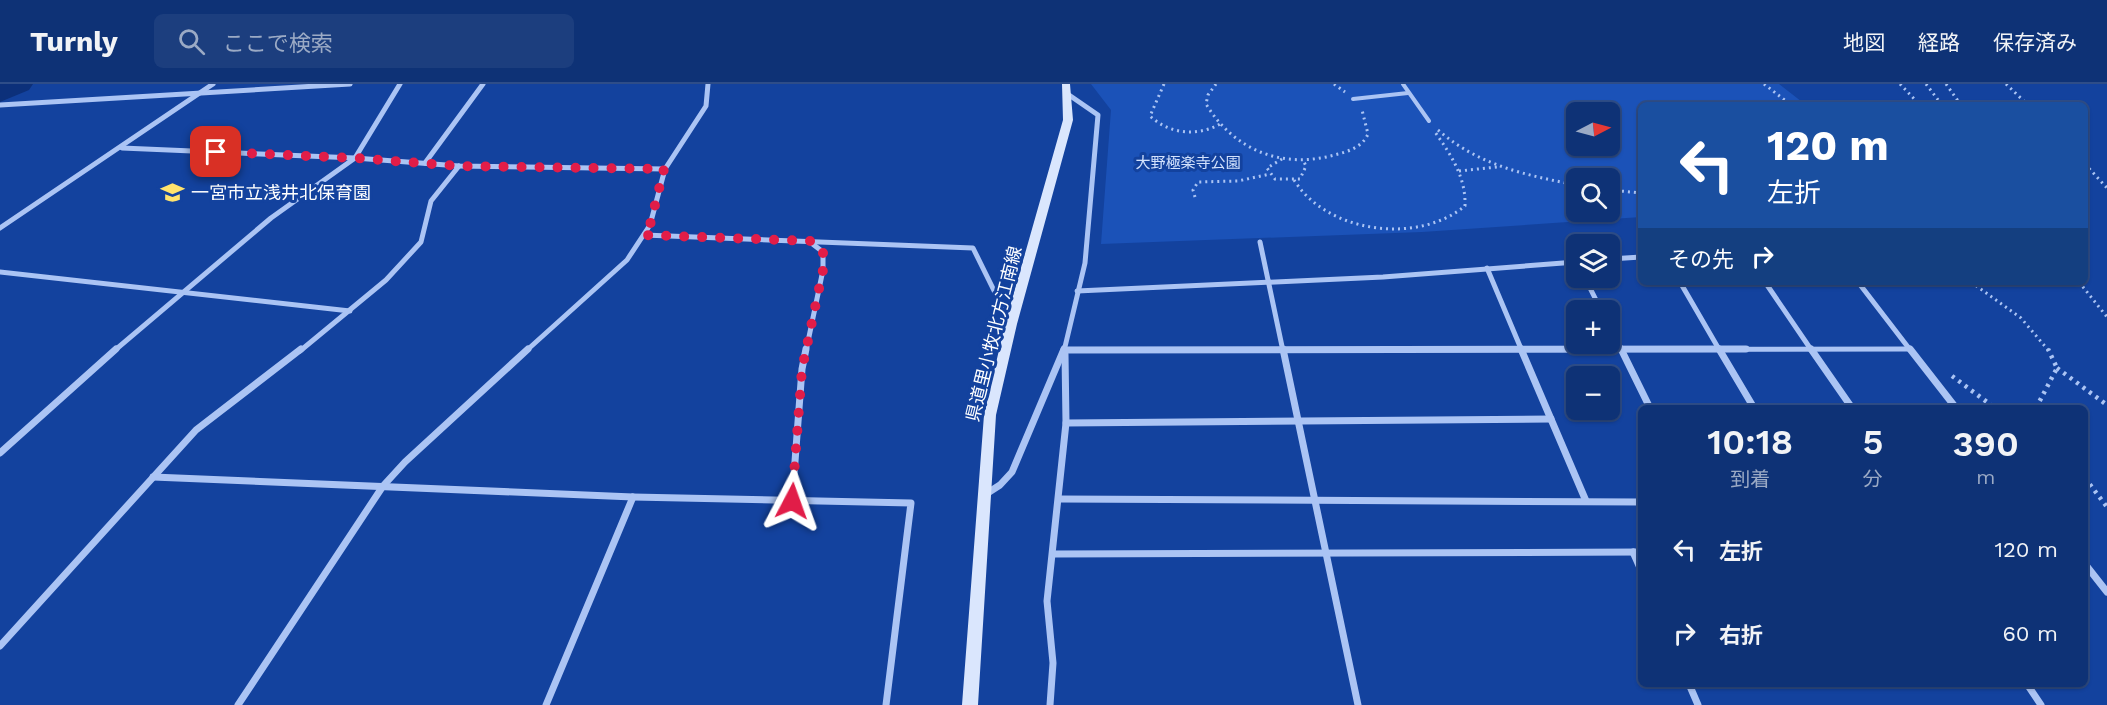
<!DOCTYPE html>
<html lang="ja">
<head>
<meta charset="utf-8">
<style>
	body { margin:0; font-family:"Work Sans","Noto Sans JP",sans-serif; background:#1c3e7e; color:#f1f3f6; height:100vh; display:flex; flex-direction:column; font-size:22px; white-space:nowrap }
	* { box-sizing:border-box; margin:0 }
	p { font-size:20px; color:#9baac5 }
	.icon { flex:none; width:33px; height:33px; fill:none; stroke:currentColor; stroke-width:2; stroke-linecap:round; stroke-linejoin:round }
	.map { position:relative; flex:1; overflow:hidden }
	.sheet { position:absolute; left:1638px; top:321px; width:450px; height:282px; display:flex; flex-direction:column; background:#0e3276; border-radius:9px; box-shadow:0 2px 4px #0004,0 0 0 2px #2e4d88 }
	.sheet>* { flex:none }
	.hud { position:absolute; left:1638px; top:18px; width:450px; height:183px; border-radius:9px; box-shadow:0 2px 4px #0004,0 0 0 2px #2e4d88; background:#1a4fa0; color:#fff; overflow:hidden }
	.needle { width:39px; rotate:84deg }
	.tools { position:absolute; left:1566px; top:18px; display:grid; gap:12px }
	.tools a { display:grid; place-items:center; width:54px; height:54px; border-radius:9px; background:#0e3276; box-shadow:0 2px 4px #0004,0 0 0 2px #2e4d88; font-size:30px }
	.pin { position:absolute; display:grid; place-items:center; width:51px; height:51px; color:#fff; margin:-26px; border-radius:12px; box-shadow:0 3px 9px #0006 }
	.me { position:absolute; width:66px; margin:-33px; rotate:4deg; stroke-linejoin:round; filter:drop-shadow(0 0 4px #0008) }
	.turn { display:flex; align-items:center; gap:21px; height:126px; padding:0 30px; font-size:27px }
	.turn .icon { width:78px; height:78px; stroke-width:2.5 }
	.turn b { display:block; font-size:42px; line-height:51px }
	.then { display:flex; align-items:center; height:57px; padding:0 30px; background:#0003; gap:12px; font-size:22px }
	.eta { display:flex; justify-content:space-evenly; align-items:center; height:102px; text-align:center }
	.eta b { font-size:36px; font-weight:600; line-height:42px }
	ul { padding:0; list-style:none }
	li { display:flex; align-items:center; gap:18px; height:84px; padding:0 30px }
	li div { flex:1 }
	li b { display:block; font-size:22px }
	li em { font-style:normal }
	header { display:flex; align-items:center; gap:36px; box-sizing:border-box; height:84px; padding:0 30px; background:#0e3276; border-bottom:2px solid #2e4d88 }
	header strong { font-size:28px }
	nav { display:flex; gap:33px; margin-inline-start:auto; font-size:21px }
	.search { width:420px; height:54px; background:#1c3e7e; display:flex; align-items:center; gap:15px; box-sizing:border-box; padding:0 21px; border-radius:9px; color:#9baac5; font-size:22px }
	.map>svg:first-child { display:block }
</style>
</head>
<body>
<header>
<strong>Turnly</strong>
<div class="search"><svg class="icon" aria-label="search" viewBox="0 0 24 24"><circle cx="10" cy="10" r="6"/><path d="M15 15l6 6"/></svg>ここで検索</div>
<nav><a>地図</a><a>経路</a><a>保存済み</a></nav>
</header>
<div class="map">
<svg width="2107" height="621" viewBox="0 0 2107 621">
	<rect width="100%" height="100%" fill="#13429e"/>
	<path fill="#1b52b8" fill-rule="evenodd" d="M1091,0H1779L1806,21H1641V133L1422,148L1101,160L1111,26ZM1576,28H1610V62H1576ZM1576,94H1610V128H1576Z"/>
	<g fill="none" stroke-linecap="round" stroke-linejoin="round">
		<path fill="#0c307a" fill-rule="evenodd" d="M0,0H33L29,6L0,18Z"/>
		<g stroke="#abc4f4" stroke-width="3" stroke-dasharray="2 4" stroke-linecap="butt">
			<path d="M1164,0L1150,32C1169,50 1197,53 1220,40"/>
			<path d="M1216,0L1208,11L1206,20C1235,68 1285,86 1338,70C1350,67 1363,62 1368,50L1362,26"/>
			<path d="M1334,0L1345,8"/>
			<path d="M1764,0L1791,21"/>
			<path d="M1900,0L1920,21"/>
			<path d="M1926,0L1942,21"/>
			<path d="M1946,0L1961,21"/>
			<path d="M2006,0L2028,21"/>
			<path d="M1438,46C1478,81 1525,91 1576,101"/>
			<path d="M1282,75L1267,84L1275,95H1300L1306,82L1303,76"/>
			<path d="M2085,80L2107,104"/>
			<path d="M1459,87L1497,83"/>
			<path d="M1294,96C1327,149 1417,161 1465,122C1466,93 1451,71 1435,48"/>
			<path d="M1610,106L1641,109"/>
			<path d="M1195,113L1193,106L1198,98L1238,97L1270,90"/>
			<path d="M1971,198L2021,234L2049,267"/>
			<path d="M2079,198L2107,233"/>
		</g>
		<g stroke="#abc4f4" stroke-width="4.5" stroke-dasharray="3 5" stroke-linecap="butt">
			<path d="M2057,284L2107,321"/>
			<path d="M1952,292L1995,324"/>
			<path d="M2036,324L2057,284L2048,265"/>
			<path d="M2085,394L2107,423"/>
		</g>
		<g stroke="#abc4f4" stroke-width="4">
			<path d="M1403,0L1429,37"/>
			<path d="M1353,15L1408,9"/>
		</g>
		<g stroke="#abc4f4" stroke-width="5">
			<path d="M0,21L350,0"/>
			<path d="M122,64L355,74L459,82L665,85"/>
			<path d="M425,79L483,0"/>
			<path d="M0,144L213,0"/>
			<path d="M644,151L973,164L1010,239"/>
			<path d="M1260,158L1283,267"/>
			<path d="M1610,175L1641,173"/>
			<path d="M1487,184L1522,267"/>
			<path d="M0,188L350,227"/>
			<path d="M1585,194L1601,226"/>
			<path d="M1680,198L1720,267"/>
			<path d="M1765,198L1812,267"/>
			<path d="M1858,198L1911,267"/>
			<path d="M1077,207L1383,193L1576,178"/>
			<path d="M1610,243L1622,267"/>
			<path d="M1064,266L1909,265"/>
			<path d="M114,267L271,134L355,74L400,0"/>
			<path d="M300,267L386,196L421,158L431,117L459,82"/>
			<path d="M526,267L627,176L650,141L665,85L706,22L708,0"/>
			<path d="M806,267L823,186V168L810,158"/>
			<path d="M1064,267L1085,179L1098,31L1069,11"/>
		</g>
		<g stroke="#abc4f4" stroke-width="7">
			<path d="M1283,265L1358,621"/>
			<path d="M1521,265L1586,417"/>
			<path d="M1621,265L1650,324"/>
			<path d="M1719,265L1754,324"/>
			<path d="M1811,265L1852,324"/>
			<path d="M1910,265L1956,324"/>
			<path d="M1064,266L1746,265"/>
			<path d="M1066,339L1551,335"/>
			<path d="M0,369L116,265"/>
			<path d="M153,393L633,413L911,419L886,621"/>
			<path d="M986,410L1000,401L1012,388L1064,265"/>
			<path d="M1059,415L1641,418"/>
			<path d="M792,417L802,285L806,265"/>
			<path d="M1633,468L1641,486"/>
			<path d="M1054,470L1641,468"/>
			<path d="M2085,480L2107,508"/>
			<path d="M0,562L196,346L301,265"/>
			<path d="M1689,600L1698,621"/>
			<path d="M2027,600L2041,621"/>
			<path d="M238,621L383,402L405,378L528,265"/>
			<path d="M546,621L633,413"/>
			<path d="M1050,621L1053,579L1047,517L1066,339L1065,270"/>
		</g>
		<path fill="#dae6fd" fill-rule="evenodd" d="M1062,0H1070L1073,36L1017,240L996,331L978,621H962L984,331L1005,240L1063,36Z"/>
	</g>
	<g fill="none" stroke-linecap="round" stroke-linejoin="round">
		<path stroke="#e11d48" stroke-width="10" stroke-dasharray="0 18" d="M216,68L355,74L459,82L664,85L650,141L644,151L810,157L823,168V186L802,285L792,417"/>
	</g>
	<defs>
		<symbol id="school-bare" viewBox="-9 -9 18 18"><path d="M0-5L7-2L0 1L-7-2ZM-4 1L0 2.5L4 1V4Q0 6-4 4Z" fill="#ffe36d" stroke="#13429e" stroke-width="2.5" paint-order="stroke"/></symbol>
	</defs>
	<g fill-rule="evenodd">
		<use href="#school-bare" x="156" y="92" width="33" height="33"/>
	</g>
	<g text-anchor="middle" stroke-width="6" stroke-linejoin="round" paint-order="stroke">
		<g font-size="15" fill="#d3e2fd" stroke="#13429e">
			<text x="1188" y="84">大野極楽寺公園</text>
		</g>
		<g font-size="18" fill="#fff" stroke="#13429e" text-anchor="start">
			<text x="191" y="115">一宮市立浅井北保育園</text>
		</g>
		<g font-size="18" fill="#fff" stroke="#13429e">
			<text transform="translate(994 250) rotate(-76)" y="6">県道里小牧北方江南線</text>
		</g>
	</g>
</svg>
<div class="tools">
<a><svg class="needle" viewBox="-14 -14 28 28"><path d="M0-13l5 13h-10z" fill="#e53935"/><path d="M0 13l5-13h-10z" fill="#9baac5"/></svg></a>
<a><svg class="icon" aria-label="search" viewBox="0 0 24 24"><circle cx="10" cy="10" r="6"/><path d="M15 15l6 6"/></svg></a>
<a><svg class="icon" aria-label="layers" viewBox="0 0 24 24"><path d="M12 4l9 5-9 5-9-5zM3 14l9 5 9-5"/></svg></a>
<a>+</a>
<a>−</a>
</div>
<div class="pin" style="left:216px;top:68px;background:#d93025"><svg class="icon" aria-label="arrive" viewBox="0 0 24 24"><path d="M6 21V4h12l-3 4 3 4H6"/></svg></div>
<svg class="me" style="left:792px;top:417px" viewBox="-20 -20 40 40"><path d="M0-17L14 15 0 8-14 15z" fill="#e11d48" stroke="#fff" stroke-width="4"/></svg>
<div class="hud">
<div class="turn"><svg class="icon" aria-label="left" viewBox="0 0 24 24"><path d="M17 20v-9H6M10 6l-5 5 5 5"/></svg><div><b>120 m</b>左折</div></div>
<div class="then">その先<svg class="icon" aria-label="right" viewBox="0 0 24 24"><path d="M7 20v-9h11M14 6l5 5-5 5"/></svg></div>
</div>
<section class="sheet">
<div class="eta">
<div><b>10:18</b><p>到着</p></div>
<div><b>5</b><p>分</p></div>
<div><b>390</b><p>m</p></div>
</div>
<ul>
<li><svg class="icon" aria-label="left" viewBox="0 0 24 24"><path d="M17 20v-9H6M10 6l-5 5 5 5"/></svg><div><b>左折</b></div><em>120 m</em></li>
<li><svg class="icon" aria-label="right" viewBox="0 0 24 24"><path d="M7 20v-9h11M14 6l5 5-5 5"/></svg><div><b>右折</b></div><em>60 m</em></li>
</ul>
</section>
</div>
</body>
</html>
